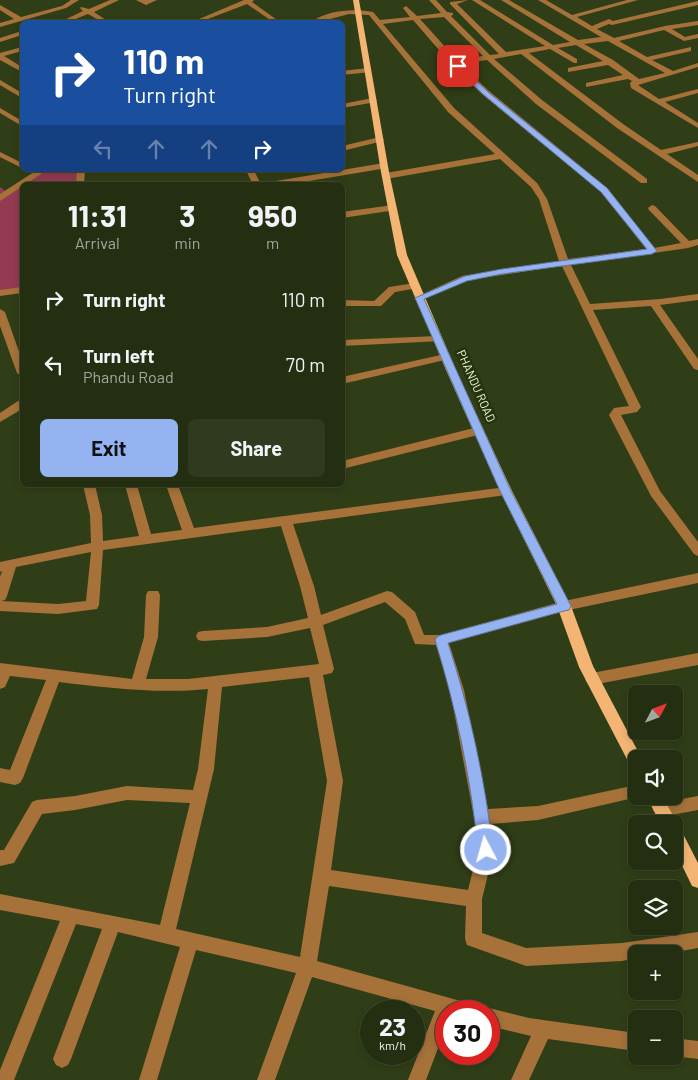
<!DOCTYPE html>
<html lang="en">
<head>
<meta charset="utf-8">
<style>
	body { margin:0; font-family:Barlow,sans-serif; background:#303a1f; color:#f1f3f6; height:100vh; display:flex; flex-direction:column; font-size:19px; white-space:nowrap }
	* { box-sizing:border-box; margin:0 }
	p { font-size:16px; color:#a3a89f }
	.icon { flex:none; width:28px; height:28px; fill:none; stroke:currentColor; stroke-width:2; stroke-linecap:round; stroke-linejoin:round }
	.map { position:relative; flex:1; overflow:hidden }
	.details { position:absolute; left:20px; top:182px; width:325px; height:305px; display:flex; flex-direction:column; background:#242e11; border-radius:8px; box-shadow:0 2px 8px #0003,0 0 0 1px #414a31 }
	.details>* { flex:none }
	.banner { position:absolute; left:20px; top:20px; width:325px; height:152px; border-radius:8px; box-shadow:0 2px 8px #0003,0 0 0 1px #414a31; background:#1a4fa0; color:#fff; overflow:hidden }
	.needle { width:32px; rotate:49deg }
	.controls { position:absolute; left:628px; top:685px; display:grid; gap:10px }
	.controls a { display:grid; place-items:center; width:55px; height:55px; border-radius:8px; background:#242e11; box-shadow:0 2px 8px #0003,0 0 0 1px #414a31; font-size:25px }
	.speed { position:absolute; left:360px; top:1000px; display:flex; gap:10px; font-size:25px; font-weight:700; text-align:center }
	.speed>* { display:grid; place-content:center; width:65px; height:65px; border-radius:50%; background:#242e11; box-shadow:0 2px 8px #0003,0 0 0 1px #414a31; line-height:1 }
	.speed small { font-size:12px; font-weight:400 }
	.speed .limit { border:8px solid #d22; background:#fff; color:#111 }
	.pin { position:absolute; display:grid; place-items:center; width:42px; height:42px; color:#fff; margin:-21px; border-radius:10px; box-shadow:0 2px 8px #0006 }
	.me { position:absolute; width:55px; margin:-28px; rotate:354deg; stroke-linejoin:round; filter:drop-shadow(0 0 4px #0008) }
	.turn { display:flex; align-items:center; gap:18px; height:105px; padding:0 20px; font-size:22px }
	.turn .icon { width:65px; height:65px; stroke-width:2.5 }
	.turn b { display:block; font-size:35px; line-height:42px }
	.lanes { display:flex; align-items:center; height:48px; padding:0 20px; background:#0003; justify-content:center; gap:25px; direction:ltr }
	.lanes .off { opacity:.35 }
	.eta { display:flex; justify-content:space-evenly; align-items:center; height:85px; text-align:center }
	.eta b { font-size:30px; font-weight:700; line-height:35px }
	.primary-button { display:flex; gap:10px; margin-top:auto; padding:10px 20px }
	.primary-button a { flex:1; height:58px; border-radius:8px; background:#95b2f1; color:#111; font-size:20px; font-weight:700; line-height:58px; text-align:center }
	.primary-button a+a { background:#303a1f; color:#f1f3f6 }
	ul { padding:0; list-style:none }
	li { display:flex; align-items:center; gap:15px; height:65px; padding:0 20px }
	li div { flex:1 }
	li b { display:block; font-size:19px }
	li em { font-style:normal }
	.map>svg:first-child { display:block }
</style>
</head>
<body>
<div class="map">
<svg width="698" height="1080" viewBox="0 0 698 1080">
	<rect width="100%" height="100%" fill="#303e17"/>
	<path fill="#943a52" d="M43,170H81L80,185H22V290L0,293V187L8,193Z"/>
	<g fill="none" stroke-linecap="round" stroke-linejoin="round">
		<g fill="#a6723a" fill-rule="evenodd">
			<path d="M71,0H79L66,8L0,27V23L14,19L0,10V5L21,17L62,6Z"/>
			<path d="M110,0H119L94,12L109,22H102L88,14L68,22H60L83,11L80,8L81,7L89,9Z"/>
			<path d="M136,0H157L146,5Z"/>
			<path d="M244,0H254L252,2L280,22H273L247,4L200,22H192Z"/>
			<path d="M429,0H436L447,12L453,13V15L451,16L490,55L499,54L450,4V2L468,0L457,4L506,52L545,46L472,0H480L553,45L570,42L501,0H509L578,40L601,37L538,0H546L572,15L627,0H638L577,17L592,26L609,19L613,21L698,1V5L612,25L609,24L597,29L614,38L665,26L698,21V25L672,29L685,37L698,34V38L684,41L664,30L619,41L647,57L691,47V51L652,60L673,71L698,63V67L638,85L659,99L698,89V93L665,102L698,123V128L631,88L630,83L632,81L628,79L586,87V83L623,75L608,65L568,72V68L603,61L576,45L558,48L577,59V63H574L550,49L529,53L623,124L661,150L698,142V146L667,154L698,175V182L617,128L521,54L494,59L542,100L647,179V183H641L536,104L487,60L460,64L489,91L607,188L654,248L681,243L649,210L648,208L652,205L655,206L689,241L698,239V245L688,248L571,265L590,304L660,299L698,294V300L660,305L698,359V370L694,369L651,306L593,310L641,407L637,412L621,415L660,491L698,542V556L694,554L651,496L609,415L614,408L629,406L562,266L468,280L422,300H416L414,298L462,276L559,261L539,199L531,187L500,159L386,179L382,176L386,173L495,154L448,112L369,15L349,14L319,22H311C327,10 354,8 373,12L380,20L410,17L403,8L406,6L417,16L441,13ZM444,17L483,56L457,60L420,19ZM413,20L452,65L483,95L601,192L646,249L568,259L547,199L537,183L454,108L383,24ZM608,41L665,73L639,79L613,60L584,44Z"/>
			<path d="M22,31V35L0,42V38Z"/>
			<path d="M22,47V51L4,56L22,67V72L0,60V53Z"/>
			<path d="M368,68H371V72L342,75V71Z"/>
			<path d="M0,80L22,93V98L0,85Z"/>
			<path d="M373,98L377,100L376,102L342,108V104Z"/>
			<path d="M0,108L22,121V126L0,113Z"/>
			<path d="M380,137L384,139L383,141L342,151V146Z"/>
			<path d="M0,152L22,163V168L0,157Z"/>
			<path d="M384,163L387,164V168L285,185H266L270,182Z"/>
			<path d="M37,170H47L0,201V194Z"/>
			<path d="M77,170H85L84,185H76Z"/>
			<path d="M246,170H254L261,185H253Z"/>
			<path d="M393,205L396,206V210L342,218V212Z"/>
			<path d="M415,283L418,284V288L395,292L381,306H342V300L374,301L389,287Z"/>
			<path d="M22,287V293L0,296V290Z"/>
			<path d="M0,309L5,312L22,360V376L17,373L0,326Z"/>
			<path d="M438,336L443,339L442,341L342,346V340Z"/>
			<path d="M445,354L450,357L449,359L342,384V377Z"/>
			<path d="M18,401H22V409L0,422V413Z"/>
			<path d="M478,427L484,431L482,434L342,469V461Z"/>
			<path d="M83,485H95L102,515L103,541L139,536L125,485H137L151,534L182,530L166,485H178L194,528L506,487L510,488L512,491L506,495L293,524L314,586L321,615L387,591L392,592L415,612L424,635H441L564,601L698,573V583L564,611L449,643L464,690L488,809L538,806L636,785V796H642L538,820L491,824L494,850L482,899V933L526,948L622,943L698,932V948L665,954H636V958L622,961L526,966L467,945L465,939L466,906L329,886L317,961L475,1005L478,1011H446V1027L426,1080H408L435,1011L312,977L275,1080H257L296,973L196,950L157,1080H139L180,947L118,932L71,1059L68,1065L62,1068L56,1065L53,1059L102,929L76,924L14,1080H0V1070L60,921L0,910V894L160,925L190,803L127,800L75,810L42,814L14,863L0,866V850H4L32,802L37,800L75,796L127,786L193,790L198,769L208,689C158,694 109,688 59,682L23,778L20,783L15,785L0,782V768L10,770L46,680L10,676L5,687L0,689V663L132,679L144,637L146,595L148,591H158L160,595L158,637L146,679H188L319,664L310,628L267,637L203,641L198,640L196,636L198,632L203,631L267,627L308,618L300,586L281,526L103,550L99,605L97,609L58,614L0,611V577L2,571L0,572V562L91,543L90,515ZM91,552L86,601L58,604L1,601L5,600L7,596L16,567ZM385,602L405,619L415,644L436,645L450,690L474,817L478,850L468,890L331,870L343,781L323,675L332,673L334,669L323,625ZM309,677L327,781L300,957L176,929L214,769L222,687Z"/>
			<path d="M698,653V665L592,685L587,683L585,679L587,675L592,673Z"/>
			<path d="M698,796V810L661,817L656,815L653,810L656,805L661,803Z"/>
			<path d="M489,1008L529,1018L636,1033V1051L548,1039L529,1080H511L531,1036L489,1026V1011H483Z"/>
			<path d="M674,1038L698,1041V1059L674,1056Z"/>
		</g>
		<g fill="#f4b574" fill-rule="evenodd">
			<path d="M353,0H359L389,172L407,255L456,370L512,491L571,606L593,666L642,759H636V769L631,767L579,667L557,606L500,491L446,370L397,255L381,172Z"/>
			<path d="M646,796H662L675,819L676,826L680,828L698,863V888L692,886L674,849V824H661Z"/>
		</g>
	</g>
	<path fill="#95b2f1" stroke="#61749d" d="M455,65H460L488,92L607,188L657,251L652,254L502,274L467,281L424,299L511,491L571,606L569,610L564,611L448,643C470,710 485,780 493,850L491,854L486,856L481,854L478,850C471,779 456,708 435,640L437,637L441,635L557,604L500,491L415,298L465,276L502,269L647,249L601,192L484,95L455,68Z"/>
	<g text-anchor="middle" stroke-width="5" stroke-linejoin="round" paint-order="stroke">
		<g font-size="12" fill="#eff8e1" stroke="#26340c">
			<text transform="translate(476 386) rotate(66)" y="4">PHANDU ROAD</text>
		</g>
	</g>
</svg>
<div class="controls">
<a><svg class="needle" viewBox="-14 -14 28 28"><path d="M0-13l5 13h-10z" fill="#e53935"/><path d="M0 13l5-13h-10z" fill="#a3a89f"/></svg></a>
<a><svg class="icon" aria-label="sound" viewBox="0 0 24 24"><path d="M4 9h4l5-4v14l-5-4H4zM17 9q2 3 0 6"/></svg></a>
<a><svg class="icon" aria-label="search" viewBox="0 0 24 24"><circle cx="10" cy="10" r="6"/><path d="M15 15l6 6"/></svg></a>
<a><svg class="icon" aria-label="layers" viewBox="0 0 24 24"><path d="M12 4l9 5-9 5-9-5zM3 14l9 5 9-5"/></svg></a>
<a>+</a>
<a>−</a>
</div>
<div class="speed"><div>23<small>km/h</small></div><div class="limit">30</div></div>
<div class="pin" style="left:458px;top:66px;background:#d93025"><svg class="icon" aria-label="arrive" viewBox="0 0 24 24"><path d="M6 21V4h12l-3 4 3 4H6"/></svg></div>
<svg class="me" style="left:486px;top:850px" viewBox="-20 -20 40 40"><circle r="17" fill="#95b2f1" stroke="#fff" stroke-width="3"/><path d="M0-11L8 9 0 5-8 9z" fill="#fff"/></svg>
<div class="banner">
<div class="turn"><svg class="icon" aria-label="right" viewBox="0 0 24 24"><path d="M7 20v-9h11M14 6l5 5-5 5"/></svg><div><b>110 m</b>Turn right</div></div>
<div class="lanes"><svg class="icon off" aria-label="left" viewBox="0 0 24 24"><path d="M17 20v-9H6M10 6l-5 5 5 5"/></svg><svg class="icon off" aria-label="ahead" viewBox="0 0 24 24"><path d="M12 20V5M6 11l6-6 6 6"/></svg><svg class="icon off" aria-label="ahead" viewBox="0 0 24 24"><path d="M12 20V5M6 11l6-6 6 6"/></svg><svg class="icon" aria-label="right" viewBox="0 0 24 24"><path d="M7 20v-9h11M14 6l5 5-5 5"/></svg></div>
</div>
<section class="details">
<div class="eta">
<div><b>11:31</b><p>Arrival</p></div>
<div><b>3</b><p>min</p></div>
<div><b>950</b><p>m</p></div>
</div>
<ul>
<li><svg class="icon" aria-label="right" viewBox="0 0 24 24"><path d="M7 20v-9h11M14 6l5 5-5 5"/></svg><div><b>Turn right</b></div><em>110 m</em></li>
<li><svg class="icon" aria-label="left" viewBox="0 0 24 24"><path d="M17 20v-9H6M10 6l-5 5 5 5"/></svg><div><b>Turn left</b><p>Phandu Road</p></div><em>70 m</em></li>
</ul>
<div class="primary-button"><a>Exit</a><a>Share</a></div>
</section>
</div>
</body>
</html>
